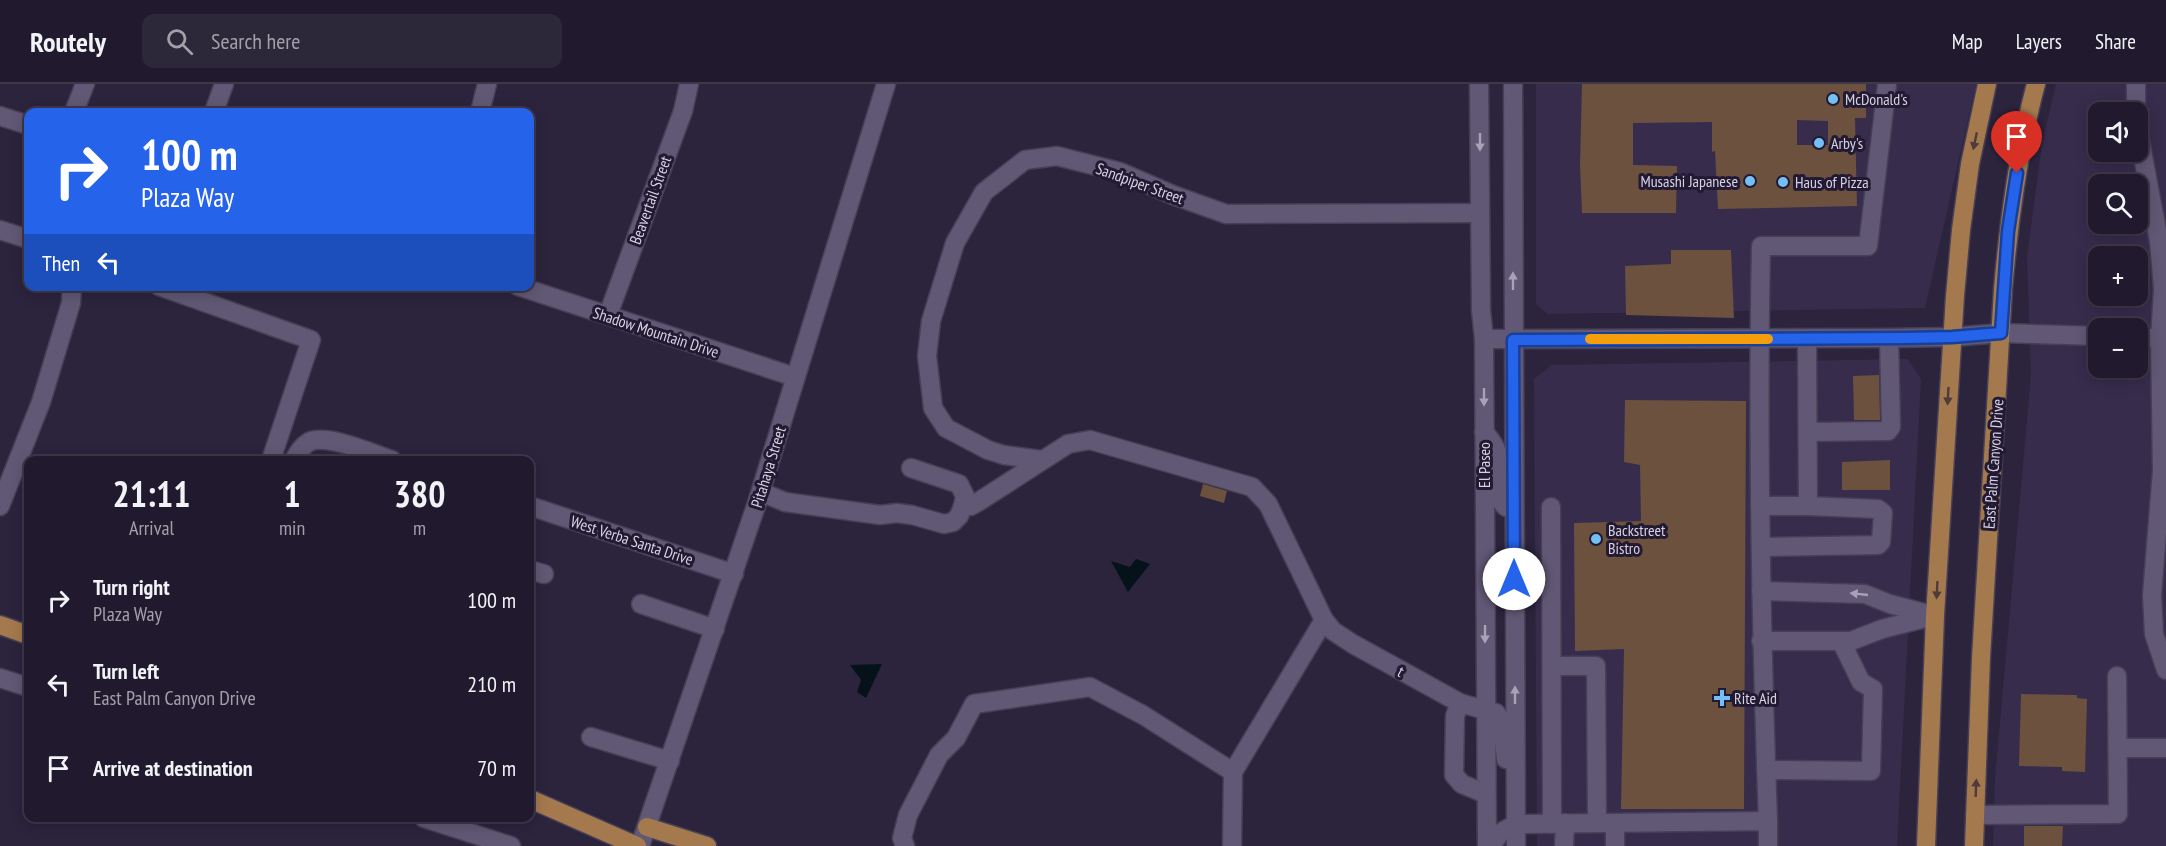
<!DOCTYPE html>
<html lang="en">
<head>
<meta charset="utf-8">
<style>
	body { margin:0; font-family:"PT Sans Narrow",sans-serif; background:#2d273a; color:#f1f3f6; height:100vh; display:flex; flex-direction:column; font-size:22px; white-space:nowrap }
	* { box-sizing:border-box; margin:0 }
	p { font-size:20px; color:#a2a1aa }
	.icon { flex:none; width:33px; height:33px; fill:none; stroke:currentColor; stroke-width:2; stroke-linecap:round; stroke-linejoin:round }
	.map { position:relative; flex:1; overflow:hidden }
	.drawer { position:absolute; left:24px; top:372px; width:510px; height:366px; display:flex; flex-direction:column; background:#211a2e; border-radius:12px; box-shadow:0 3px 15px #0003,0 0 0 2px #3e384a }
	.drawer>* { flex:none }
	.banner { position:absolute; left:24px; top:24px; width:510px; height:183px; border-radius:12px; box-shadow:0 3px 15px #0003,0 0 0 2px #3e384a; background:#2563eb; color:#fff; overflow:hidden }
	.buttons { position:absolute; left:2088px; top:18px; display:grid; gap:12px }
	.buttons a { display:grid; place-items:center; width:60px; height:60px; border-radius:12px; background:#211a2e; box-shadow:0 3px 15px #0003,0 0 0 2px #3e384a; font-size:30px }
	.pin { position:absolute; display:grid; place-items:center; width:51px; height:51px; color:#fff; margin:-62px -26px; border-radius:50% 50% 50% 0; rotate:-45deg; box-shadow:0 0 6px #0007 }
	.pin .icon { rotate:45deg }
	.me { position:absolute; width:66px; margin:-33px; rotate:0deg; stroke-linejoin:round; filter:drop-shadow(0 0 4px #0008) }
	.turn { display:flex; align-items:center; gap:21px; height:126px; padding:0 18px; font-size:27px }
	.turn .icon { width:78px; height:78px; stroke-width:2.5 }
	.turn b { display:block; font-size:42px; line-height:51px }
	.then { display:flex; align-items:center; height:57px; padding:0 18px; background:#0003; gap:12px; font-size:22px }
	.eta { display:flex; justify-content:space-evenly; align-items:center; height:102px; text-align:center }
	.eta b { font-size:36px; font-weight:700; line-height:42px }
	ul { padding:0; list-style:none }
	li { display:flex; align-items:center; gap:18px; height:84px; padding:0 18px }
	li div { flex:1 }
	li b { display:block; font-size:22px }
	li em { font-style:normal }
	header { display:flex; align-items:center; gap:36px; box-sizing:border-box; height:84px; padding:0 30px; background:#211a2e; border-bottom:2px solid #3e384a }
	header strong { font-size:28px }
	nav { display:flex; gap:33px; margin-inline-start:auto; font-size:21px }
	.search { width:420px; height:54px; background:#2d273a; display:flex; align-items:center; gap:15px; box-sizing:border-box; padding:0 21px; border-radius:12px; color:#a2a1aa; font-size:22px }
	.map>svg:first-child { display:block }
</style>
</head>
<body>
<header>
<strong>Routely</strong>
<div class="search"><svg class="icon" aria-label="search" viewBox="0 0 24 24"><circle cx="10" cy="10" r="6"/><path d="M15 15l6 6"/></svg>Search here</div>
<nav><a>Map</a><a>Layers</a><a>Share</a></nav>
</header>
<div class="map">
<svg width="2166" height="762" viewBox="0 0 2166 762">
	<rect width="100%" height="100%" fill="#2c233d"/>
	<g fill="#372c4c" fill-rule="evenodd">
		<path d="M1536,0H1976L1925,224L1548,230L1536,220Z"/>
		<path d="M2056,0H2166V762H1993L1995,694L2031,291L2027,172L2042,60ZM2098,28H2138V68H2098ZM2098,100H2138V140H2098ZM2098,172H2138V212H2098ZM2098,244H2138V284H2098Z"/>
		<path d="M1908,275L1921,295L1897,762H1537L1534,295L1551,281Z"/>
	</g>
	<g fill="#051219">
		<path d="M1136,475L1150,480L1128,508L1111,477L1130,483Z"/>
		<path d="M882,580L866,614L857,608L861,596L850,581Z"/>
	</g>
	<g fill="#6c513e" fill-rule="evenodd">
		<path d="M1582,0H1866V34H1855L1857,122L1718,125L1715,67L1712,68V38L1633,39V81L1677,82L1676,129H1582L1580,81ZM1797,36L1828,37V61H1797Z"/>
		<path d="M1671,166H1731L1734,234L1626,231L1625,182L1671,180Z"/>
		<path d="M1879,291L1880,336H1854L1853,292Z"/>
		<path d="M1625,316L1746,317L1744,725H1621L1624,565L1575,567L1574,439L1641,437L1640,381L1624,378Z"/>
		<path d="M1890,376V406H1842V378Z"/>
		<path d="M1203,400L1227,407L1224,419L1200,412Z"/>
		<path d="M2021,610L2077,611V614L2087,615L2085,688L2062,687V683L2019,682Z"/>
		<path d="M2024,742H2063L2062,762H2024Z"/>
	</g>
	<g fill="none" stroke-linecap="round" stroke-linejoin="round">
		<defs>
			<g id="minor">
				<path d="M1479,0L1481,226L1484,255L1487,762"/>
				<path d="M1513,0L1516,762"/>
				<path d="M2136,0V28"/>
				<path d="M74,28L85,0"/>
				<path d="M214,28L224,0"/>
				<path d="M480,28L487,0"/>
				<path d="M0,32L28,41"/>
				<path d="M2138,46L2159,157L2163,205L2160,255L2162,387L2152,511L2154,550L2166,586"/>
				<path d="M0,146L28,155"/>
				<path d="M159,202L311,256L271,376"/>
				<path d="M518,202L795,293"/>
				<path d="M608,231L683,27L689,0"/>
				<path d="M2138,254H2166"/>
				<path d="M1484,255L1889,254L1952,253L2001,249L2098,252"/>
				<path d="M1484,348C1491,356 1498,365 1499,377C1501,391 1494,413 1506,423L1514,424"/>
				<path d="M1808,348L1888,347L1891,343L1889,254"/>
				<path d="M294,376C298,369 302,362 309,358C327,349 373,370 392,376"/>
				<path d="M1041,376L1004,371L988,366L946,344L933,324L927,272L931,237L955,159L984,108L1025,76L1057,72L1120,88L1173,111L1226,130L1480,129"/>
				<path d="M911,384L959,400L965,412L963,422"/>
				<path d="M761,408L785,418L880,431L897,429L912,431L944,440L953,438L959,432L963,422H971L978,418L1068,360L1090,356L1252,403L1268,420L1324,536L1233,688L1232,762"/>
				<path d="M0,422L41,318L71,219L72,202"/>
				<path d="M530,422L734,490"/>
				<path d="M1760,422H1808"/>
				<path d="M1551,423L1552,740"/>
				<path d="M1761,463L1878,461L1881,458L1883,429L1878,425L1808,422L1807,255"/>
				<path d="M530,486L544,490"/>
				<path d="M1761,507L1865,510L1890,520L1935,532"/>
				<path d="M641,520L715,545"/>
				<path d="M1324,536L1333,547L1353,560L1460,619L1496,629L1502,638L1506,675"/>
				<path d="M1761,557H1851L1882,545L1933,532"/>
				<path d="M1552,582H1596L1597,739"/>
				<path d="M0,594L28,603"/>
				<path d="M1460,619L1455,632L1454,691L1462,700L1486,710"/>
				<path d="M591,653L670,677"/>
				<path d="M2118,664H2166"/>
				<path d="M1766,686L1871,687L1873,605L1861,598L1841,557"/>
				<path d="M1975,731L2118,730L2117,592"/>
				<path d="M424,734L511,762"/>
				<path d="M1768,737C1761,545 1757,354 1761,162H1868L1887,0"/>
				<path d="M1615,739V762"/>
				<path d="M640,762L757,419L886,0"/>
				<path d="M905,762L902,754L908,731L939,671L956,654L974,620L1090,603L1143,631L1233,688"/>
				<path d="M1491,762L1500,749L1516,740L1768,737V762"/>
				<path d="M1564,762L1565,739"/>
			</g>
			<g id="major">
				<path d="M0,541L28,551"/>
				<path d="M530,715L637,762"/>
				<path d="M647,743L707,762"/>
				<path d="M1926,762L1935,532L1955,212L1961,146L1970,80L1987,0"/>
				<path d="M1974,762L1981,574L2003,205C2009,136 2018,67 2036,0"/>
			</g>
		</defs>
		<use href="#minor" stroke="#473f55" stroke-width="21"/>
		<use href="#major" stroke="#473f55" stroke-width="21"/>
		<use href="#minor" stroke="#615875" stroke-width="18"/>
		<use href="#major" stroke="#a4794d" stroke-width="18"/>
	</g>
	<defs><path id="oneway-solid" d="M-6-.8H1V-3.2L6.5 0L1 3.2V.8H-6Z" transform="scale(1.5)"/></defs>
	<g fill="#503b3b">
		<use href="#oneway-solid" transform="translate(1975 57) rotate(102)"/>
		<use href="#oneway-solid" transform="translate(1948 312) rotate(93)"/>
		<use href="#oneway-solid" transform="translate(1937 506) rotate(93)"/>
		<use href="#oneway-solid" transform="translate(1976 704) rotate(-88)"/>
	</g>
	<g fill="#a8a1b7">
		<use href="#oneway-solid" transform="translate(1480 58) rotate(90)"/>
		<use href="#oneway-solid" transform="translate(1513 197) rotate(-90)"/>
		<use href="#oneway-solid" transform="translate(1484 313) rotate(90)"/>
		<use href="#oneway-solid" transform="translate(1859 510) rotate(-174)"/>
		<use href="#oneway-solid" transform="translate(1485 550) rotate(90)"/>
		<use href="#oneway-solid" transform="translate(1515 611) rotate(-90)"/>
	</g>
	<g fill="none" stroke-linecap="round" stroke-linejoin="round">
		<defs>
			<path id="route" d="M1514,495L1513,256L1906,254L1952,253L2001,249L2008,147L2017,89"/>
		</defs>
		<use href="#route" stroke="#184099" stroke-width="15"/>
		<use href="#route" stroke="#2563eb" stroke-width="10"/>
		<path stroke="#f59e0b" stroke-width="10" d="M1590,255H1768"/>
	</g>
	<g fill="#74c0f6" stroke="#221a32" stroke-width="2">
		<circle cx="1833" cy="15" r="6"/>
		<circle cx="1819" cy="59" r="6"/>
		<circle cx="1750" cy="97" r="6"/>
		<circle cx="1783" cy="98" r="6"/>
		<circle cx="1596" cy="455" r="6"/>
		<path d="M1719 605h6v6h6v6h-6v6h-6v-6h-6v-6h6z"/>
	</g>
	<g text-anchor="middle" stroke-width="6" stroke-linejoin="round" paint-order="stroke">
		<g font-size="16" fill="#d7d2e3" stroke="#221a32" text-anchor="start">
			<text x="1845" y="21">McDonald's</text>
			<text x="1831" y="65">Arby's</text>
			<text x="1738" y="103" text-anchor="end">Musashi Japanese</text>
			<text x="1795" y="104">Haus of Pizza</text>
			<text x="1608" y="452">Backstreet<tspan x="1608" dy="18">Bistro</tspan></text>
			<text x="1734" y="620">Rite Aid</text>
		</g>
		<g font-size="16" fill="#d7d2e3" stroke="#221a32">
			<text transform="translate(1140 99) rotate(20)" y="6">Sandpiper Street</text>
			<text transform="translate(650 116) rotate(-70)" y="6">Beavertail Street</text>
			<text transform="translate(656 248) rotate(18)" y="6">Shadow Mountain Drive</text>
			<text transform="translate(1993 380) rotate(-86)" y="6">East Palm Canyon Drive</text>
			<text transform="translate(1484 381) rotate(-90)" y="6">El Paseo</text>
			<text transform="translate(768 383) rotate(-73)" y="6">Pitahaya Street</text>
			<text transform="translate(632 456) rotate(18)" y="6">West Verba Santa Drive</text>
			<text transform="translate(1401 587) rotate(29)" y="6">t</text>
		</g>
	</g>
</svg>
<div class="buttons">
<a><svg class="icon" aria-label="sound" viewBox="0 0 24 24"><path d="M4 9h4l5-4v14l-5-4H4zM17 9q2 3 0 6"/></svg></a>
<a><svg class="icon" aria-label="search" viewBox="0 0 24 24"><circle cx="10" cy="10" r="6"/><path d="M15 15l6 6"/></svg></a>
<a>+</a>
<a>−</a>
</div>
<div class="pin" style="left:2017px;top:89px;background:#d93025"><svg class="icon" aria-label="arrive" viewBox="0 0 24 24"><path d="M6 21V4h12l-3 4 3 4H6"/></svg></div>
<svg class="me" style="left:1514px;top:495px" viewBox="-20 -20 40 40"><circle r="19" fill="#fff"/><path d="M0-13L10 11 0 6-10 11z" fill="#2563eb"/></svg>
<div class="banner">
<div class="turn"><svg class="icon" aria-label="right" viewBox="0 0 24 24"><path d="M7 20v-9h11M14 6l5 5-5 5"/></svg><div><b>100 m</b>Plaza Way</div></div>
<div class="then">Then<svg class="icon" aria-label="left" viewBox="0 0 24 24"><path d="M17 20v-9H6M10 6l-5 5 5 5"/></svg></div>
</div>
<section class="drawer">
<div class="eta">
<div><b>21:11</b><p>Arrival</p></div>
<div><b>1</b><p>min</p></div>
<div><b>380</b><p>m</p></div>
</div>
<ul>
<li><svg class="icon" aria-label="right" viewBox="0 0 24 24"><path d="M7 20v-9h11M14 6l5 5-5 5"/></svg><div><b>Turn right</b><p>Plaza Way</p></div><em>100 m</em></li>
<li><svg class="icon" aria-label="left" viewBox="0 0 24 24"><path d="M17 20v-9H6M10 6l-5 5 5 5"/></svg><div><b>Turn left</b><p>East Palm Canyon Drive</p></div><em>210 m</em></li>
<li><svg class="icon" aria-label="arrive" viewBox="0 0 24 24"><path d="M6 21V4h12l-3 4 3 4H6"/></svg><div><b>Arrive at destination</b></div><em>70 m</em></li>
</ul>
</section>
</div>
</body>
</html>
